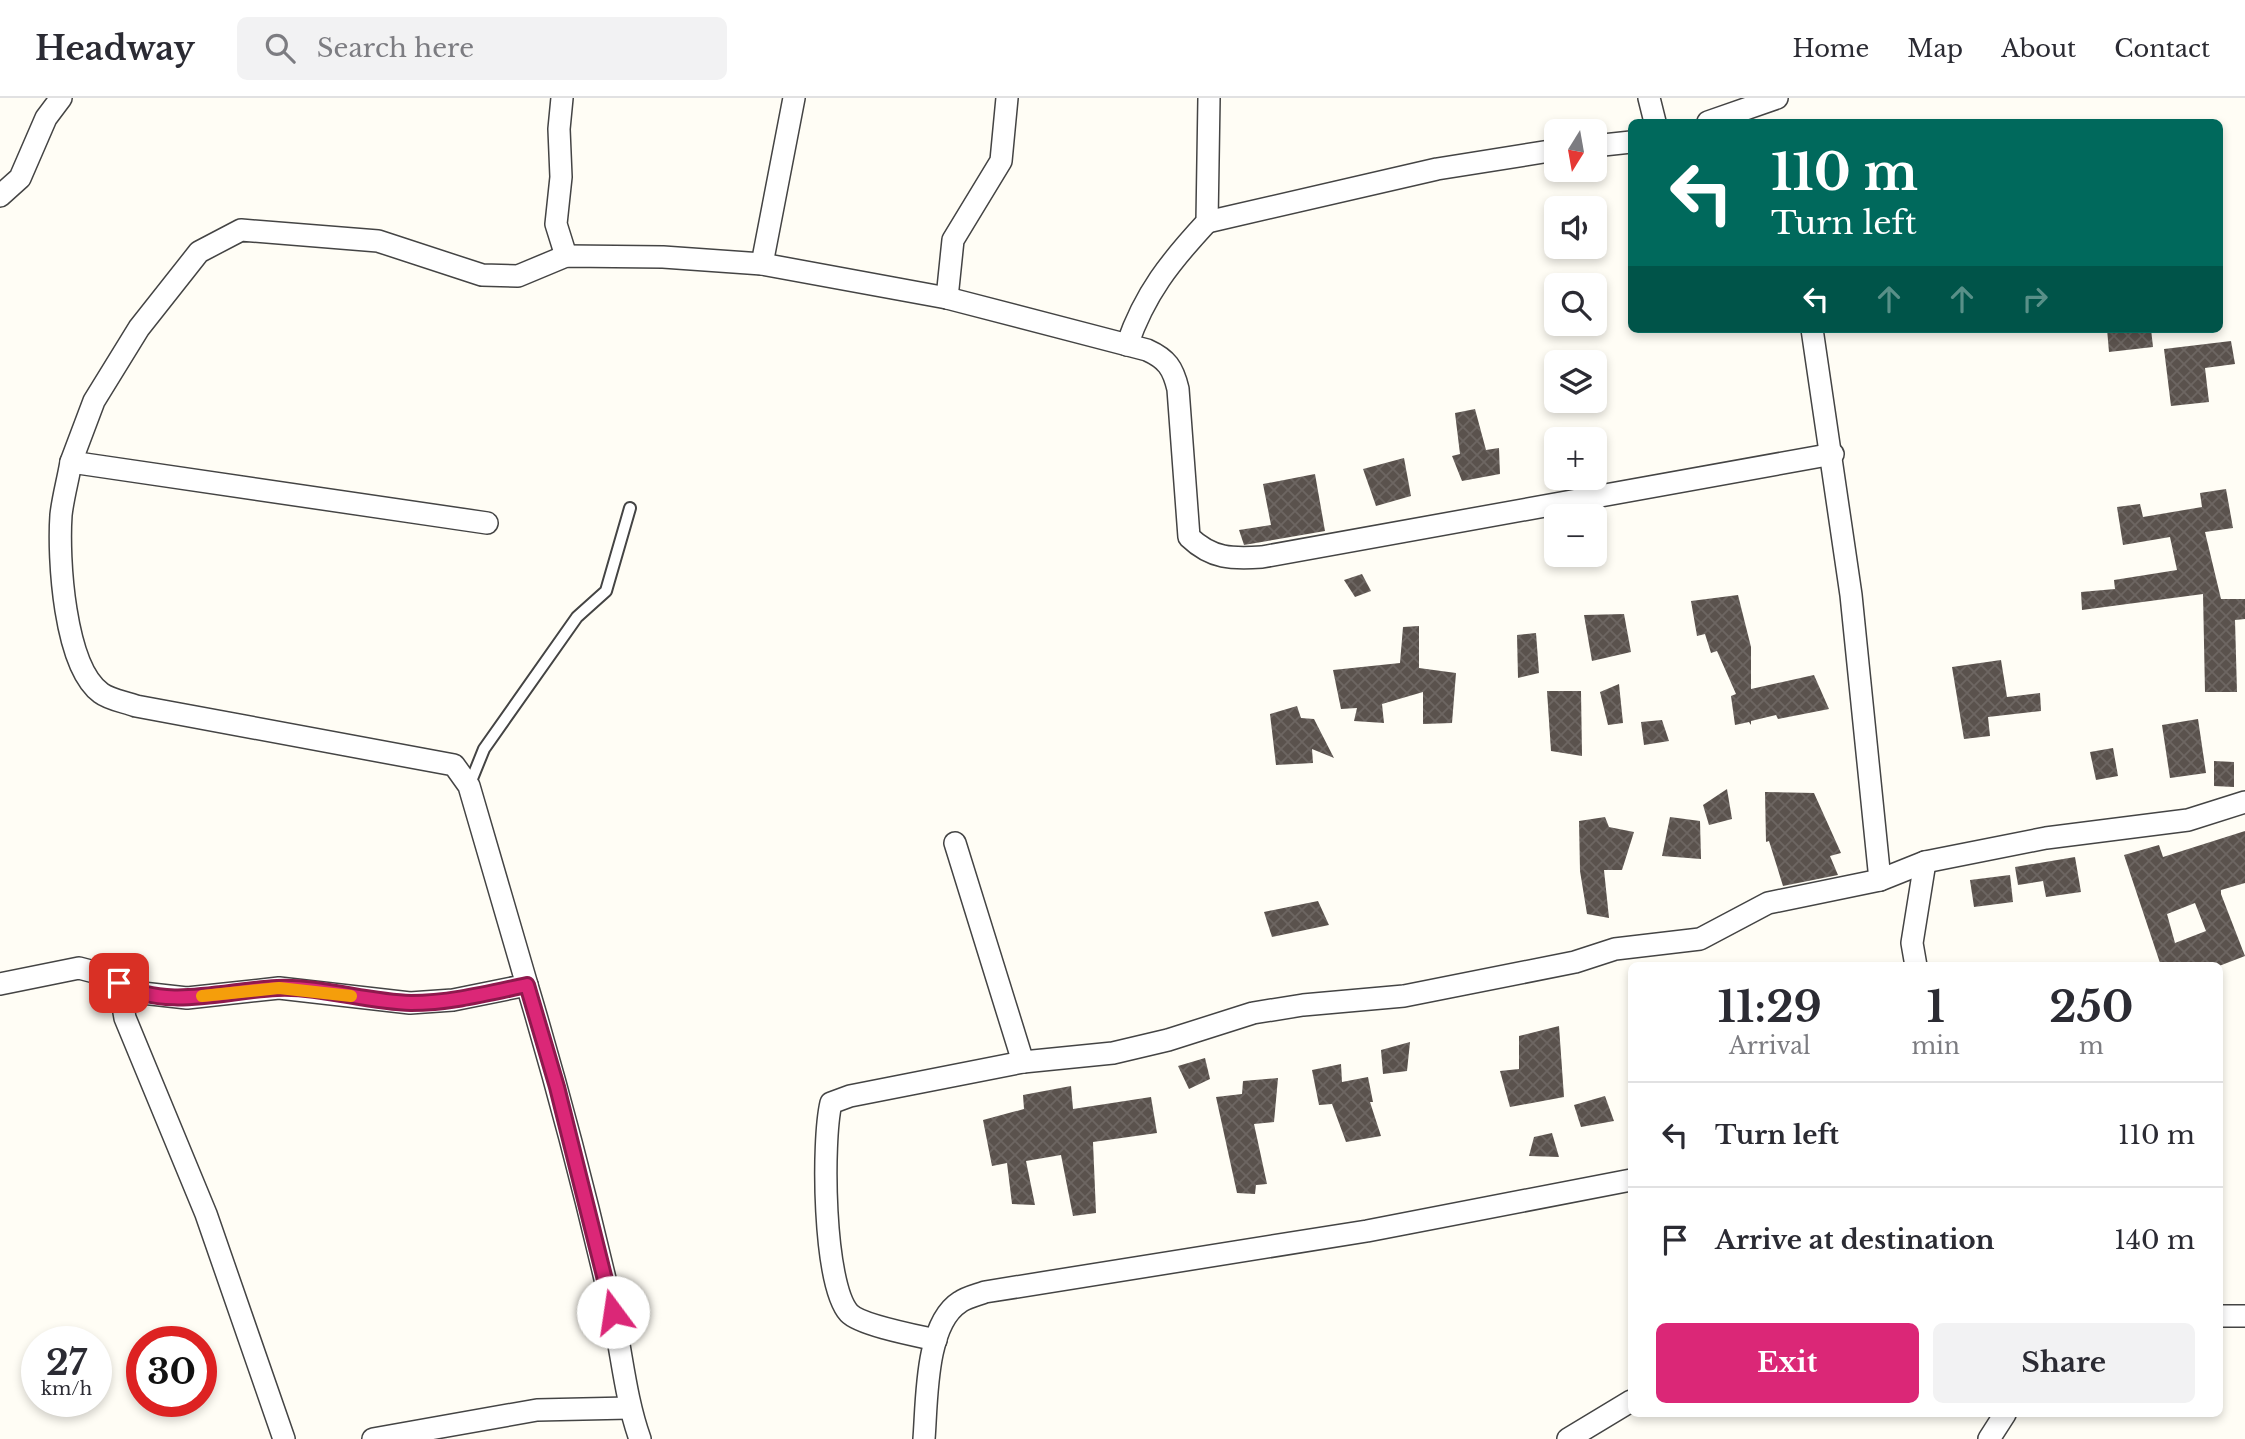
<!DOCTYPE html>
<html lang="en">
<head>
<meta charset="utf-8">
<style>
	body { margin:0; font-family:"Libre Baskerville",serif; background:#f2f2f3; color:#2b2b33; height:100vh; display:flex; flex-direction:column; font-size:26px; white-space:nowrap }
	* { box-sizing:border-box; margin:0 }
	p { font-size:23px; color:#7c7c81 }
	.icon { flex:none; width:38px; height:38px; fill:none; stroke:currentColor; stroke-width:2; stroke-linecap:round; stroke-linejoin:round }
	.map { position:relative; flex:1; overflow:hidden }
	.drawer { position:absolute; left:1628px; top:864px; width:595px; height:455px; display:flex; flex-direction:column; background:#fff; border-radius:10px; box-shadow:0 4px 10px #0003 }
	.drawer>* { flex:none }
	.hud { position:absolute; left:1628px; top:21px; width:595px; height:214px; border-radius:10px; box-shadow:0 4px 10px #0003; background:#00695c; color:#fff; overflow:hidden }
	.needle { width:46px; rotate:191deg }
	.controls { position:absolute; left:1544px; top:21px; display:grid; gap:14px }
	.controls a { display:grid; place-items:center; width:63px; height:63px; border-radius:10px; background:#fff; box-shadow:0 4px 10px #0003; font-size:35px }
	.speed { position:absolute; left:21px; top:1228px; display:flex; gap:14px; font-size:35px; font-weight:700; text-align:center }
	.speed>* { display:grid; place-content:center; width:91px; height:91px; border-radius:50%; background:#fff; box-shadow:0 4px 10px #0003; line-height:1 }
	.speed small { font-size:18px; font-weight:400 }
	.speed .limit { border:10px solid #d22; background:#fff; color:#111 }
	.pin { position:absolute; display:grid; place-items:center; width:60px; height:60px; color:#fff; margin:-30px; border-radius:14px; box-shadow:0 4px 10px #0006 }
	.me { position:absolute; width:77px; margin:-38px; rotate:346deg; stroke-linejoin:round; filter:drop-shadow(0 0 5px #0008) }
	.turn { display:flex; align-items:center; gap:24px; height:147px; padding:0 28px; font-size:32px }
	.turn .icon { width:91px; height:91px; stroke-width:2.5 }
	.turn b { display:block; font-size:49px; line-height:60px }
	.lanes { display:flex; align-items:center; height:66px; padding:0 28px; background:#0003; justify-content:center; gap:35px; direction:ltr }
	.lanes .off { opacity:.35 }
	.eta { display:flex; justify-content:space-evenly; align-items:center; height:119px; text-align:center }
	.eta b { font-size:42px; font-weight:800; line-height:49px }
	.button { display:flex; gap:14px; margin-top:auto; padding:14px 28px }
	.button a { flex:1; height:80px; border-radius:10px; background:#db2777; color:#fff; font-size:28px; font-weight:800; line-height:80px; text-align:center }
	.button a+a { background:#f2f2f3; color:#2b2b33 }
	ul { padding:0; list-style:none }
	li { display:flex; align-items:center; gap:21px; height:105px; padding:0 28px; border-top:2px solid #e1e1e2 }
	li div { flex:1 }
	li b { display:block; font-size:26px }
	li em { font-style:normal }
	header { display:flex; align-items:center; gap:42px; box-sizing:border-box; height:98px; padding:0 35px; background:#fff; border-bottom:2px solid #e1e1e2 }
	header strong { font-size:33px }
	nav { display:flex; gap:38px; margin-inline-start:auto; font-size:24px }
	.search { width:490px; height:63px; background:#f2f2f3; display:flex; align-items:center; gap:18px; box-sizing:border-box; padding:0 24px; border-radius:10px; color:#7c7c81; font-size:26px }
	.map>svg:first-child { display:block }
</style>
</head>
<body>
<header>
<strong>Headway</strong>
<div class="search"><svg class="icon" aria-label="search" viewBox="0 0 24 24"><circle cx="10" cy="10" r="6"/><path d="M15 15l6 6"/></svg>Search here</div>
<nav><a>Home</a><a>Map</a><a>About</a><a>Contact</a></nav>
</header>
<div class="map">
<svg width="2245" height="1341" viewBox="0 0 2245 1341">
	<defs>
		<pattern id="building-cross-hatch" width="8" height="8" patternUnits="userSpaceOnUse" patternTransform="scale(1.75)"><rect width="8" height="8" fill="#5a524d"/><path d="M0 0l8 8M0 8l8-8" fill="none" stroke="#6d6662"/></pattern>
	</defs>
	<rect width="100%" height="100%" fill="#fffdf5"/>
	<g fill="url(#building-cross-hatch)" fill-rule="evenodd">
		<path d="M2107,231H2151L2153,249L2109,254Z"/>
		<path d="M2231,243L2235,266L2205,270L2209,304L2171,308L2164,251Z"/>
		<path d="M1475,311L1486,352L1499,350L1500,376L1462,383L1452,358L1460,356L1455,315Z"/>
		<path d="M1404,360L1411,398L1376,408L1363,371Z"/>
		<path d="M1315,376L1325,433L1244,447L1239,432L1271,427L1263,386Z"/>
		<path d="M2226,391L2233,430L2205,434L2221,501H2245V521L2235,522L2237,594H2205L2203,496L2082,512L2081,494L2115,491L2114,482L2177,472L2170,439L2123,447L2117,409L2140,406L2143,419L2202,409L2200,395Z"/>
		<path d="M1362,476L1371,493L1355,499L1344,482Z"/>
		<path d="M1738,497L1751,549V591L1814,577L1829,611L1778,621L1776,617L1751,623V627L1749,624L1735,627L1731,598L1736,596L1717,553L1711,555L1705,536L1697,538L1691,503Z"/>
		<path d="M1624,516L1631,554L1592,563L1584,517Z"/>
		<path d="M1419,528V570L1456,575L1452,625L1423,626V594L1382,606L1384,625L1354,623L1357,610L1341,611L1333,572L1400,565L1403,529Z"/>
		<path d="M1536,535L1539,575L1518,580L1517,537Z"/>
		<path d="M2001,562L2007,599L2040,595L2041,613L1988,619L1990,638L1964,641L1952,569Z"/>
		<path d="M1619,586L1623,625L1608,627L1600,594Z"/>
		<path d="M1547,593H1581L1582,658L1551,653Z"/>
		<path d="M1297,608L1301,620L1314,621L1334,660L1312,651L1313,665L1276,667L1270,616Z"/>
		<path d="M2198,621L2206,675L2170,680L2162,627Z"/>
		<path d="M1662,622L1669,643L1644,647L1641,624Z"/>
		<path d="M2113,650L2118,678L2096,682L2090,654Z"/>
		<path d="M2214,663L2234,664V689L2214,688Z"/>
		<path d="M1727,691L1732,721L1709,727L1703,707Z"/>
		<path d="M1765,694L1814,695L1841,755L1830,758L1838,777L1783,788L1769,743L1766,744Z"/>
		<path d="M1605,719L1609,729L1634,734L1622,772H1604L1609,820L1587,816L1580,773L1579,723Z"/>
		<path d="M1670,719L1700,723L1701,761L1662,758Z"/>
		<path d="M2245,733V785L2221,792V796L2245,858L2219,868H2161L2124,757L2159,747L2163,759ZM2195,805L2206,833L2175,845L2167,816Z"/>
		<path d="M2075,759L2081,794L2046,799L2043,783L2018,787L2015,769Z"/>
		<path d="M2010,777L2013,804L1974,809L1970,782Z"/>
		<path d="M1318,803L1329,827L1272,839L1264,814Z"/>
		<path d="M1559,928L1564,999L1510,1009L1500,973L1519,971V938Z"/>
		<path d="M1410,944L1407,973L1383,976L1381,952Z"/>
		<path d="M1205,960L1210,981L1189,991L1178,968Z"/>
		<path d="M1341,966L1342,984L1368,979L1373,1004H1370L1381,1038L1346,1044L1332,1006L1319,1007L1312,972Z"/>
		<path d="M1278,980L1274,1024L1254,1026L1267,1086L1256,1087L1255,1096L1237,1095L1216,999L1242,996L1243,983Z"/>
		<path d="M1071,988L1073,1011L1151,999L1157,1035L1093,1044L1096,1115L1073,1118L1061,1057L1026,1063L1035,1107L1012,1106L1007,1065L992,1068L983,1022L1024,1011L1023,997Z"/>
		<path d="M1605,998L1614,1023L1581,1029L1574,1007Z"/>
		<path d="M1552,1035L1559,1059L1529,1058L1534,1039Z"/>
	</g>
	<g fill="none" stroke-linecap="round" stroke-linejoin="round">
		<defs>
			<path id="service" d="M469,688L484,651L577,519L606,493L630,410"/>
			<g id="minor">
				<path d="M562,0L559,31L561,79L556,126L566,158"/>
				<path d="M1649,0L1655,24"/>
				<path d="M1708,24L1777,0"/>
				<path d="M1594,48L1631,44"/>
				<path d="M0,98L20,80L46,20L61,0"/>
				<path d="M1207,124L1437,71L1556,52"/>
				<path d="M762,166L794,0"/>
				<path d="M947,200L953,142L1001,63L1007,0"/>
				<path d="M1812,231L1851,497L1880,782"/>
				<path d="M1127,247C1145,195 1170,164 1207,124L1209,0"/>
				<path d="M71,364L94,303L139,230L199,154L241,132L378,143L482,177L518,178L566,158L663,159L762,166L947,200L1147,252C1167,261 1173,270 1178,291L1189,439C1212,461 1232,461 1262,459L1833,356"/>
				<path d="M955,745L1023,964"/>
				<path d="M1916,868L1912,845L1925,764"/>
				<path d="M119,885L125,920L206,1116L284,1341"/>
				<path d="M0,886L79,870L102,876L133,894L187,900L279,890L410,905L453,902L527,887L469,688L454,667L136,608C126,604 110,602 101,595C64,568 58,460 61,417C63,399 68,382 71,364L487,425"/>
				<path d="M527,887C559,994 587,1102 612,1211C622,1255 625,1299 640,1341"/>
				<path d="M2219,1218H2245"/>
				<path d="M936,1242C918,1238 860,1227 849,1215C823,1186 822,1043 831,1005L850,998L1023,964L1113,955L1168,942L1253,915L1303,907L1404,898L1575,864L1615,851L1700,841L1768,805L1880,782L1925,764L2046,740L2188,722L2245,704"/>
				<path d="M373,1341L537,1312L629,1310"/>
				<path d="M924,1341C927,1304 925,1226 960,1204C967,1199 977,1197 985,1194L1367,1133L1631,1082"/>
				<path d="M1568,1341L1631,1303"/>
				<path d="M1989,1341L2005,1316"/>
			</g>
		</defs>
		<use href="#service" stroke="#444" stroke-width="14"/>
		<use href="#minor" stroke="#444" stroke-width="24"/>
		<use href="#service" stroke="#fff" stroke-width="10"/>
		<use href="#minor" stroke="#fff" stroke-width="21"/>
	</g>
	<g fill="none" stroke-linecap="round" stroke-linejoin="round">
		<defs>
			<path id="route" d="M119,885C166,913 226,892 277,890C322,888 366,904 411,905C450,905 489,895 527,887L557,989L613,1214"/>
		</defs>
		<use href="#route" stroke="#8e194d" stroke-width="18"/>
		<use href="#route" stroke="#db2777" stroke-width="12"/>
		<path stroke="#f59e0b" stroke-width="12" d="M202,898L279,890L351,898"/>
	</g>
</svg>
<div class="controls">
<a><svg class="needle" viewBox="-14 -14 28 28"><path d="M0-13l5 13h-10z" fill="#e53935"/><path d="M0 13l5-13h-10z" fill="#7c7c81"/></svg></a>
<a><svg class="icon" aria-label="sound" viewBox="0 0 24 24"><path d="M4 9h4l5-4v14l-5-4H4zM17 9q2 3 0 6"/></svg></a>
<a><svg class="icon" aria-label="search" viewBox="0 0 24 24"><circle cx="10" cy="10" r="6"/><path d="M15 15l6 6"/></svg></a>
<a><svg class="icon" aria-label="layers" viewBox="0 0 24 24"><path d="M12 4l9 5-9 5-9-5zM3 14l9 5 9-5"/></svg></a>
<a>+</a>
<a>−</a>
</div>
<div class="speed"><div>27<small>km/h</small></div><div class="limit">30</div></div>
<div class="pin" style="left:119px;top:885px;background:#d93025"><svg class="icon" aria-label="arrive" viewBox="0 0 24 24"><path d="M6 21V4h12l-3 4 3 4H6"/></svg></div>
<svg class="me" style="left:613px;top:1214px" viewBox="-20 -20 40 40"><circle r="19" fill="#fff"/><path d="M0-13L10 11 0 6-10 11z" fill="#db2777"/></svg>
<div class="hud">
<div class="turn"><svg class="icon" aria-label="left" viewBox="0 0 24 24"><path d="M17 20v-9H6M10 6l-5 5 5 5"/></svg><div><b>110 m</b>Turn left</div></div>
<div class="lanes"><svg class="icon" aria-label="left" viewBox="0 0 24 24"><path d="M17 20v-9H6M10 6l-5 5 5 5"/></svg><svg class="icon off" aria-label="ahead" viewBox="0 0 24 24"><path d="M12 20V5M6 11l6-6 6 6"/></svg><svg class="icon off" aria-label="ahead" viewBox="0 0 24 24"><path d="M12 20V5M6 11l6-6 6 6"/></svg><svg class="icon off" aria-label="right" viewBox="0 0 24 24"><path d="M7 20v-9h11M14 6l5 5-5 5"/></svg></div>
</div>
<section class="drawer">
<div class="eta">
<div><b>11:29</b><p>Arrival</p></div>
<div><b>1</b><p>min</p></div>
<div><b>250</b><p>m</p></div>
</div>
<ul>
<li><svg class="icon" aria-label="left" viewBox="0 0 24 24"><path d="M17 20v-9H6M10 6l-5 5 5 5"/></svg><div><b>Turn left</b></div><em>110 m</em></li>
<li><svg class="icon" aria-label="arrive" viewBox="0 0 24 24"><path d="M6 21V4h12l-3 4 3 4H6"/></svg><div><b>Arrive at destination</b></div><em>140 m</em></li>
</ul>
<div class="button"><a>Exit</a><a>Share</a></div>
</section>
</div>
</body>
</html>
